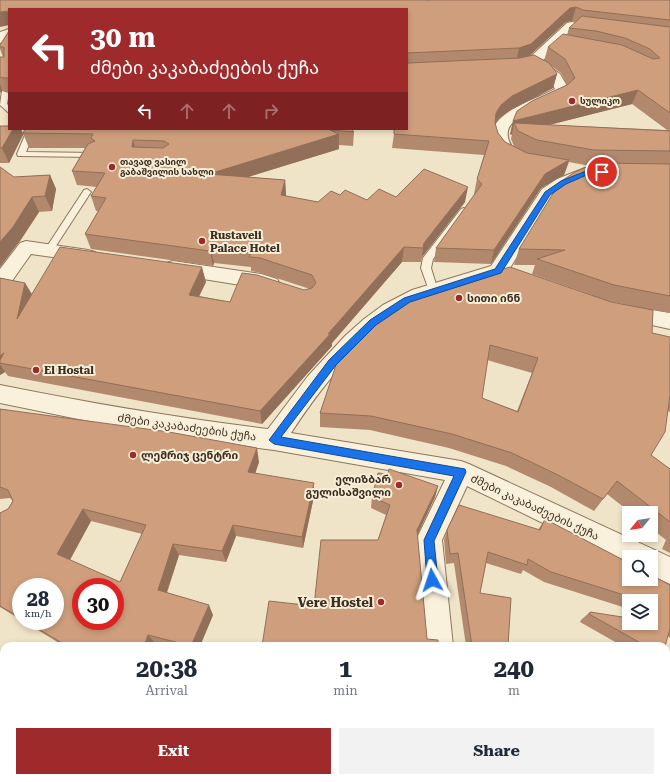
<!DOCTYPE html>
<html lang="en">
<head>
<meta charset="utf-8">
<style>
	body { margin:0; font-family:"Roboto Serif","Noto Sans Georgian",serif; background:#f2f2f3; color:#1f2937; height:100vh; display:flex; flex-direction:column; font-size:15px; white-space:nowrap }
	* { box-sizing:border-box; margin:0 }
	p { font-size:13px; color:#747a83 }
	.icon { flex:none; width:22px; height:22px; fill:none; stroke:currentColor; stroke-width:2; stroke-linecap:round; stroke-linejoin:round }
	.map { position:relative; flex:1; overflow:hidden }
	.details { position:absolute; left:0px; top:642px; width:670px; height:140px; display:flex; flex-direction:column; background:#fff; border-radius:12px 12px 0 0; box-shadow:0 2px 6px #0003 }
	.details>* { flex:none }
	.top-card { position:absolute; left:8px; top:8px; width:400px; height:122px; border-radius:0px; box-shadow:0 2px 6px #0003; background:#9e2a2b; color:#fff; overflow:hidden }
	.needle { width:26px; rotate:240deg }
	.buttons { position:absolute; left:622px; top:506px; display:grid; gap:8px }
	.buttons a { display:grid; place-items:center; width:36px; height:36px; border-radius:0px; background:#fff; box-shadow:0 2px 6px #0003; font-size:20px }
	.speed { position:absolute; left:12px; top:578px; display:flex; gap:8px; font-size:20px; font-weight:700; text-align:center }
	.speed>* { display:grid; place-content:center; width:52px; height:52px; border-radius:50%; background:#fff; box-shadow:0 2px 6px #0003; line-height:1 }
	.speed small { font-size:10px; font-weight:400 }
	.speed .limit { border:6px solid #d22; background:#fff; color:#111 }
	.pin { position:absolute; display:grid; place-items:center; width:34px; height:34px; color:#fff; margin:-17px; border:2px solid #fff; border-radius:50%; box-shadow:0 1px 4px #0007 }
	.me { position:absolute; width:44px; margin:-22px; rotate:355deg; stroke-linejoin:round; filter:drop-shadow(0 0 3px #0008) }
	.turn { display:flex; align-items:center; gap:14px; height:84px; padding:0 16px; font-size:18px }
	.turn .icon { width:52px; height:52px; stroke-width:2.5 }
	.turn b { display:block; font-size:28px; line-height:34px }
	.lanes { display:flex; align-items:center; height:38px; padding:0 16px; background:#0003; justify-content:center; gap:20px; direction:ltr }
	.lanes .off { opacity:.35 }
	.eta { display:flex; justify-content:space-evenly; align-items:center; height:68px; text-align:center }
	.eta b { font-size:24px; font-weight:700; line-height:28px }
	.primary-button { display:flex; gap:8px; margin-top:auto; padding:8px 16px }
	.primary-button a { flex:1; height:46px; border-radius:0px; background:#9e2a2b; color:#fff; font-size:16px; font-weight:700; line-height:46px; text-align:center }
	.primary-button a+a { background:#f2f2f3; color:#1f2937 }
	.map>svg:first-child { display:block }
</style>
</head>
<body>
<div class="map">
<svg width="670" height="782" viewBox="0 0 670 782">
	<rect width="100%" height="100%" fill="#f0e4c8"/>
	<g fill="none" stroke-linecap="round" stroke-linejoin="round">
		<defs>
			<g id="service">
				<path d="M2,91L9,93L7,104L9,106V113L0,105Z"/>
				<path d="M20,129H28L33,135L26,152L94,153L98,155L94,157L18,156L17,154L25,135Z"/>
				<path d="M87,189L91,192L52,252H46V248L84,190Z"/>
				<path d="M464,208L468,211L433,259L431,268L438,291L436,293H430L421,268L423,258L461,209Z"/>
			</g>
			<g id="minor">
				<path d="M572,22L577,23L578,26L577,29L542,61L560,74L570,91C558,109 492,112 511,145C514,151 521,152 525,157L523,160C513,163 504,159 498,151C473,116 534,101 555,89L550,80L532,67L520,71L515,70L513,67L515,64L528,59L567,23Z"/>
				<path d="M9,29V37L5,42L0,43V32Z"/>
				<path d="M585,168L591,169L593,173L591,177L569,187L554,197L505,276C475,284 443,291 415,305C365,330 321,387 291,433L461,461L469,464L670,557V584L651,575V557H629V565L467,486L442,540L453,646H425L416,540L445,480L274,450L194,440L78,419L0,403V385C89,403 178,418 268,429L308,376L345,336L364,319L383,305L412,290L491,266L542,189L557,179Z"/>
				<path d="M26,241L88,250L95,252L97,256L95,260L88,262L31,254L7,288L0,290V269L20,243Z"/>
				<path d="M173,261L261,274L277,279L280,284L277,289L270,291L259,288L166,273L164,268L166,263Z"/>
				<path d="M622,305L670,313V329L615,317L612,312L615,307Z"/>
				<path d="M443,778H475L476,782H444Z"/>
			</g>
		</defs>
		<use href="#service" stroke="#8d765c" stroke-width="2"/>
		<use href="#minor" stroke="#8d765c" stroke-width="2"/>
		<use href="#service" fill="#faf1dc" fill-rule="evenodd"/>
		<use href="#minor" fill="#faf1dc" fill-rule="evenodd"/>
	</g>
	<g fill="#b2896c" fill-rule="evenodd">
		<path d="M0,0L427,1L670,0V313L607,301L652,333L670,337V412L668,411L651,455L670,469V553L662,549L666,540L651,528V513H631L607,494L594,511L551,487L506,466L449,448L370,430L320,427V413L592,295L532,274L535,265H514L519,249L590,166L569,162L564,175L541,188L491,264L434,262L436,248L475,195L474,194L477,179L484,155L392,148L394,134L407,129V9ZM572,21L576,22L569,28L567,35L548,47L544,61L529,56L566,22ZM550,65L561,73L567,85L513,121L510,135L512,134L511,139L514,146L505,142L498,133L495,124L498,119L509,111L553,88L557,74ZM632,104L667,130L549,125ZM487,360L532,373L517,411L482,398Z"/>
		<path d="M9,31V92L2,90L0,93V57H3L0,49V45Z"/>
		<path d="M0,126L9,129H21L23,135L9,163H0Z"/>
		<path d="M351,129L354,132L353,146L339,145V149L248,177L285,180L286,194V196L318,202L340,195L367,200L396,197L465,202L422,257L421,262H402L332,343V346L262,424L8,376L5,372L0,375V278L25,283L32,294L206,282L199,296L230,302L310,289L261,273L251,271V267L214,263L213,266L91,249L85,234L98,211H96L91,196L97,187L77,185L72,171L85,148H29L23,133Z"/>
		<path d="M50,175L56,189L52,211L39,212L20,241L14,177Z"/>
		<path d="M0,409L259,462L255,474L314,483V496L303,548L236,536L226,562L179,555L167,593L213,615L200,646H166L155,643L154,646H64L23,621H55L21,587V620L0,607V513L8,509L13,501L10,498L0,499ZM91,521L142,534L120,582L70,560Z"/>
		<path d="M438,486L435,497L417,534L427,639L314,606L378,540L386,515L371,508L372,497Z"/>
		<path d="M545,519L670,585V638L668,636L665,646H535L617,643L580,622L581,620L590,612L627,618L629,609L544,582L523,570L521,574L486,563L480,593L508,646H466L454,563L446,564L444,540L447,530H538ZM629,601H651V623H629Z"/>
		<path d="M86,778H157L156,782H106Z"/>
		<rect x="387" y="778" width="55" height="4"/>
		<path d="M561,780L670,782H555Z"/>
	</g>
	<g fill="#916f58">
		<path d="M576,7L572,21L566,22L527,58L516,62L519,48L570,8Z"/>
		<path d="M9,11V25L0,27V12Z"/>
		<path d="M557,74L553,88L509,111L498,119L493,128L496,113L501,105L512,96Z"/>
		<path d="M0,84L2,90L0,93Z"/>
		<path d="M638,90L632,104L521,132L514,123L512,134L510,135L513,121Z"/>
		<path d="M13,129H21L23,135L9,163L2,148Z"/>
		<path d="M339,134V149L212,188L209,174Z"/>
		<path d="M133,140L137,154L132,147Z"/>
		<path d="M569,160L564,175L541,188L491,264L494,250L545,174Z"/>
		<path d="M50,175L56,189L52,211L45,196Z"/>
		<path d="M285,180L286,194L282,210L281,195Z"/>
		<path d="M468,187L465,202L422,257L421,262L424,243Z"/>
		<path d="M32,197L39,212L20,241L0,267V242Z"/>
		<path d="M404,247L402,262L332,343V346L262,424L260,411Z"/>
		<path d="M211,249L214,263L213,266L210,251Z"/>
		<path d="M202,267L206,282L193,309L189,295Z"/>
		<path d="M25,283L33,297L17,319Z"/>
		<path d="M4,353L0,363V356Z"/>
		<path d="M0,364L5,372L0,375Z"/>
		<path d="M257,448L259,462L251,485L248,472Z"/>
		<path d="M314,483V496L303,548L302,537Z"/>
		<path d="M438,486L435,497L415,540L417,530Z"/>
		<path d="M83,509L91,521L67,565L57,554Z"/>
		<path d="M233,525L236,536L226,562L222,551Z"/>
		<path d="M173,544L179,555L164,600L158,590Z"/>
		<path d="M209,605L213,615L200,646H191Z"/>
		<path d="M148,635L155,643L154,646H144Z"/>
		<path d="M148,778H157L156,782H146Z"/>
	</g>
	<g fill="#cf9f7d" stroke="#916f58" fill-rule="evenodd">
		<path d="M0,0H425L427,1L430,0H670V20L583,10L576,7L570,8L531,44L519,48L407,53L408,63L520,58L534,55L549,63L556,72L557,74L512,96L501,105L496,113L495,123L498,133L505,142L527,153L569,160L545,174L494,250L436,248L482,184L477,179L489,141L394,134V129H407V9H9V11L0,12Z"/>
		<path d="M582,16L670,27V113L638,90L513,121L517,111L532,101L567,85L575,78L565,59L548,47L563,34L622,45L653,59L660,58L650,49L625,38L596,31L569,28Z"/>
		<path d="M9,31V78H4L0,77V57H4V47H0V45Z"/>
		<path d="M514,123L670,131V151L594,150L537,140L518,131Z"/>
		<path d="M0,126H9V129H13L2,148H0Z"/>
		<path d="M25,129H351L354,132L330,130L339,134L209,174L285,180L281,195L318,202L331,191L340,195L345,190L367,200L379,189L396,197L424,169L468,187L424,243L423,248L404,247L328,334L332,332L260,411L0,363V360L4,353L0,356V278L25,283L17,319L60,247L202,267L189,295L230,302L242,273L257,275L304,290L312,288L316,283L312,275L260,258L249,257L251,253L211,249L210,251L85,234L106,198L91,196L105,173L72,171L88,144L95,141L91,138L93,134L23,133ZM133,140L164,141L169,144L163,148L132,147Z"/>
		<path d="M596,163L670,164V296L614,285L537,259L565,250L519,249L560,182L575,172Z"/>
		<path d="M0,167L14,177L50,175L45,196L32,197L13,227L0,242Z"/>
		<path d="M510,267L611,302L653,310L652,333L670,337V395L665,432L651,455L670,469V522L617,481L603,499L558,475L512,453L452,434L371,416L320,413L338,359L389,309L457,283ZM490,345L538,358L518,412L482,398Z"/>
		<path d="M0,409L169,432L257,448L248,472L314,483L302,537L233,525L222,551L173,544L158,590L209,605L191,646L148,635L144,646H67L25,621H55V587H21V618L0,606V513L8,509L13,501L8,490L0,487ZM83,509L146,525L120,582L57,554ZM81,587H115V621H81Z"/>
		<path d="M389,469L438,486L417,530L427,639L438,640V646H262L269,601L314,606L321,540H378L390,505L372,497L378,473L388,474Z"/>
		<path d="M459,505L540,530L545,519L629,563V579H651V575L670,585V629L665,646H646L589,614L590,612L629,618V623H651V601H639L640,600L551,572L528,559L527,565L488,552L480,593L511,598L508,646H472L458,553L450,554L447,530Z"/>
		<path d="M626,643L627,646H535Z"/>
		<path d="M666,762L670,772V782H562L561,780L571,778H666Z"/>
		<path d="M92,778H148L146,782H112Z"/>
		<path d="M233,778H344L343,782H232Z"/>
		<rect x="389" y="778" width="53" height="4"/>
	</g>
	<path fill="#1a73e8" stroke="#114b97" d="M586,171L602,170L605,172L602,174H589L566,184L550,195L501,273L410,302L376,325L336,365L281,437L465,469L466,472L434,541L438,580L436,584L432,586L429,584L427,580L424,540L454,476L274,444L269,440L329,360L370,320L404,298L495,269L545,192L561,181Z"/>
	<g fill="#9e2a2b" stroke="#f7eed8" stroke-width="1.5">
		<circle cx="572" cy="101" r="4"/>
		<circle cx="112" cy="167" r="4"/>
		<circle cx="202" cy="241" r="4"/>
		<circle cx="459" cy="298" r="4"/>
		<circle cx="36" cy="370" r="4"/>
		<circle cx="133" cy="455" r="4"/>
		<circle cx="399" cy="485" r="4"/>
		<circle cx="381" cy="602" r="4"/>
	</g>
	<g text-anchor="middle" stroke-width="4" stroke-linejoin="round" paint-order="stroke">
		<g font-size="9" font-weight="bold" fill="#3d2e20" stroke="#f7eed8" text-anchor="start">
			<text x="580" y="104">სულიკო</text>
			<text x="120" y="165">თავად ვასილ<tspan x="120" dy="10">გაბაშვილის სახლი</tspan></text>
		</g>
		<g font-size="11" font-weight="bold" fill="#3d2e20" stroke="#f7eed8" text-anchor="start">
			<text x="210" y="239">Rustaveli<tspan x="210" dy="13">Palace Hotel</tspan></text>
			<text x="467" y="302">სითი ინნ</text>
			<text x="44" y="374">El Hostal</text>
			<text x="141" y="459">ლემრიჯ ცენტრი</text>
			<text x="391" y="483" text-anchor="end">ელიზბარ<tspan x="391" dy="13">გულისაშვილი</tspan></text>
		</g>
		<g font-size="11" fill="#3d2e20" stroke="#f7eed8">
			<text transform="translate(187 427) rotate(8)" y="4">ძმები კაკაბაძეების ქუჩა</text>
			<text transform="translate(535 507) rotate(25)" y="4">ძმები კაკაბაძეების ქუჩა</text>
		</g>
		<g font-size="13" font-weight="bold" fill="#3d2e20" stroke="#f7eed8" text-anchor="end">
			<text x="373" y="607">Vere Hostel</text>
		</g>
	</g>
</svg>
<div class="buttons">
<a><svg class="needle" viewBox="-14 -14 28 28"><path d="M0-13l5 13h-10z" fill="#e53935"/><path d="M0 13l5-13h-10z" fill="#747a83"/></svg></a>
<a><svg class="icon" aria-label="search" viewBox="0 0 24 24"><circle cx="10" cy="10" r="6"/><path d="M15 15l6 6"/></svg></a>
<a><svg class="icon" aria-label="layers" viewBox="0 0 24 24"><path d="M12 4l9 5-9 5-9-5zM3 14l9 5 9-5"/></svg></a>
</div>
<div class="speed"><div>28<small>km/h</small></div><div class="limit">30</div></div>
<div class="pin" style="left:602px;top:172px;background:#d93025"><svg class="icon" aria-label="arrive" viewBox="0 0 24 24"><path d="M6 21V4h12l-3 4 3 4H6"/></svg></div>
<svg class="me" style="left:432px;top:580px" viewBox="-20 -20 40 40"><path d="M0-17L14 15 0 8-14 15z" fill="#1a73e8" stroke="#fff" stroke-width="4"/></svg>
<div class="top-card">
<div class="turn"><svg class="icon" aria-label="left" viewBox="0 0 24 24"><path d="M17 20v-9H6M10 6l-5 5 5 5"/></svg><div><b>30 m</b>ძმები კაკაბაძეების ქუჩა</div></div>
<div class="lanes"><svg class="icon" aria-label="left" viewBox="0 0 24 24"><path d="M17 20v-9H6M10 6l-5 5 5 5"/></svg><svg class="icon off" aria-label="ahead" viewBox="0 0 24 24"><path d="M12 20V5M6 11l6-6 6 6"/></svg><svg class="icon off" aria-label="ahead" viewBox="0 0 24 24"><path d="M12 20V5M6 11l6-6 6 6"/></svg><svg class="icon off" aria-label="right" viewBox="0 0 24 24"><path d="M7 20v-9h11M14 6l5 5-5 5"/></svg></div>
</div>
<section class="details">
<div class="eta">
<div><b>20:38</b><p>Arrival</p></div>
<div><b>1</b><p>min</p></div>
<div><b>240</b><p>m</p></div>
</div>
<div class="primary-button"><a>Exit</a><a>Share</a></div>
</section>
</div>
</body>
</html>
